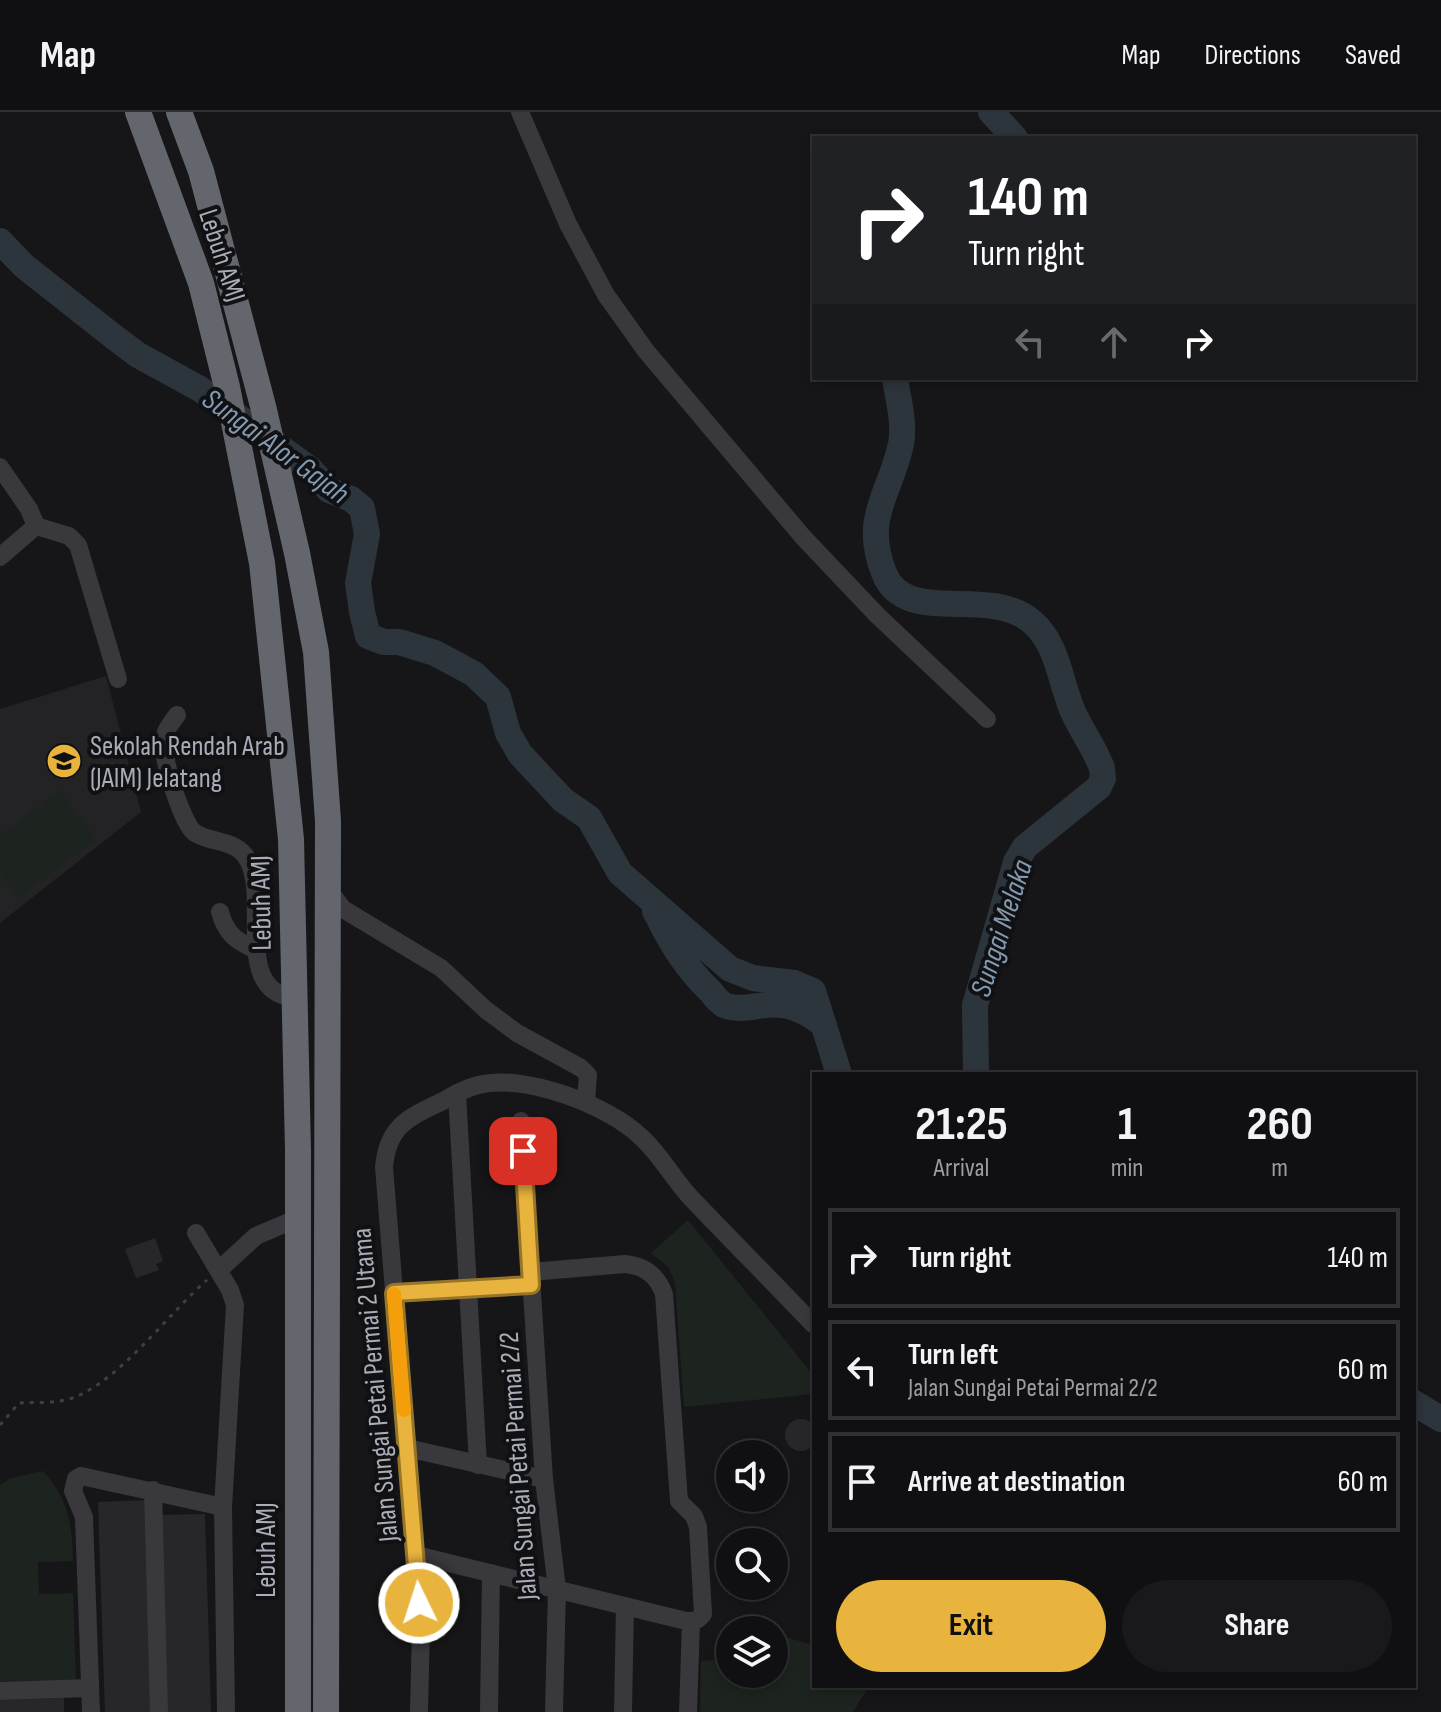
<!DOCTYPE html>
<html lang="en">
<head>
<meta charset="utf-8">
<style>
	body { margin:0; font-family:"Sofia Sans Condensed",sans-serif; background:#19191b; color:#f1f3f6; height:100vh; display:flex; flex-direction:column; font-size:30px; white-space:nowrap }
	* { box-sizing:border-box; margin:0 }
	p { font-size:26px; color:#9c9d9f }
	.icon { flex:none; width:44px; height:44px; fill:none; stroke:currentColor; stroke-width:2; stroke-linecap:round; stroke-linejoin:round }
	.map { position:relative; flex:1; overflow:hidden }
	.sheet { position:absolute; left:812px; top:960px; width:604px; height:616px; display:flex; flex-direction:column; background:#101012; border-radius:0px; box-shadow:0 4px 12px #0003,0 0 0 2px #303032 }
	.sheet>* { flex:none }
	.banner { position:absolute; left:812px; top:24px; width:604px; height:244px; border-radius:0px; box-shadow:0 4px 12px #0003,0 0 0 2px #303032; background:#202124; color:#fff; overflow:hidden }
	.fabs { position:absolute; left:716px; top:1328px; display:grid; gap:16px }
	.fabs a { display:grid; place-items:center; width:72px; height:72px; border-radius:50%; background:#101012; box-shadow:0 4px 12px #0003,0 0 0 2px #303032; font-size:40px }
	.pin { position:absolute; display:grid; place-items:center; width:68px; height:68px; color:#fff; margin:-34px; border-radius:16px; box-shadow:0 4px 12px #0006 }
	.me { position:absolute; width:88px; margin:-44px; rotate:356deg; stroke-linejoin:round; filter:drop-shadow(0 0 6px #0008) }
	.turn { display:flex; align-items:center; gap:28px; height:168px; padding:0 24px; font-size:36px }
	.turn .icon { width:104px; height:104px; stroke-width:2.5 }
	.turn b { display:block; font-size:56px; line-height:68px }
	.lanes { display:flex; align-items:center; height:76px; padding:0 24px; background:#0003; justify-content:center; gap:40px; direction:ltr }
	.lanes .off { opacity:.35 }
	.eta { display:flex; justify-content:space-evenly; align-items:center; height:136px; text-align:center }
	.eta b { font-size:48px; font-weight:700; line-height:56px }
	.action { display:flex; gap:16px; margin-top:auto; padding:16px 24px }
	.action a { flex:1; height:92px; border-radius:48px; background:#e9b43e; color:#111; font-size:32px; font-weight:700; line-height:92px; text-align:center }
	.action a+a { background:#19191b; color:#f1f3f6 }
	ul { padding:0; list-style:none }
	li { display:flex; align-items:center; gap:24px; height:100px; margin:0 16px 12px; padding:0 8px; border:4px solid #303032; border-radius:0px }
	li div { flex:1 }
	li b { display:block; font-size:30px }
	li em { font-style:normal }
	header { display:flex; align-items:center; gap:48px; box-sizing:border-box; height:112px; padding:0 40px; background:#101012; border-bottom:2px solid #303032 }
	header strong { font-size:38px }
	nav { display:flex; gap:44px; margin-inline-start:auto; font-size:28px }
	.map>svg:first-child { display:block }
</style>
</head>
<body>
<header>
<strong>Map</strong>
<nav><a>Map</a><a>Directions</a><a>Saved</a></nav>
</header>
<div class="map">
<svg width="1441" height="1600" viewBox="0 0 1441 1600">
	<rect width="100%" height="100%" fill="#161618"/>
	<path fill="#232225" d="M106,564L141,700L0,811V597Z"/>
	<g fill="#1d231e">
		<path d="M59,679L96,727L19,785L0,760V724Z"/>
		<path d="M688,1108L814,1264V1282L684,1295L675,1171L669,1156L651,1141Z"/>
		<path d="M43,1359C69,1387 72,1413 73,1449L38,1450L39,1482L73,1481L76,1569L0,1570V1373L11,1366Z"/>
		<path d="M774,1522L814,1533V1574H869L853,1600H700L701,1549L730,1546V1562H774Z"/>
	</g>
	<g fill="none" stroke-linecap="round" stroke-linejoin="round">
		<g stroke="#2d353c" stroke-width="26">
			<path d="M991,0L1015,26"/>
			<path d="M0,129L24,154L114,225L138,243L200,277L310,357L329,378L351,387L362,396L367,422L358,471L362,500L368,524L384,530H399L435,541L474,562L498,585L508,621L520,642L563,688L589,706L620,761L730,857L753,866L794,871L813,879L839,962"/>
			<path d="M895,266C898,287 905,311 901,332C890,383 862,405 884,461C905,515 988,473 1031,509C1059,532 1060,572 1074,602C1083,621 1095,637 1102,656L1103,666L1099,675L1025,735L1016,750L975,893L976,962"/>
			<path d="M655,799C671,831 685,855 711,880C714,884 719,890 724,893C737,899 753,894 767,893C788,890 808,900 824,913"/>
			<path d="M1414,1291L1441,1307"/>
		</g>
	</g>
	<g fill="#272629">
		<path d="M155,1126L163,1149L156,1152L159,1158L136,1166L125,1137Z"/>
		<circle cx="801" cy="1323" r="16"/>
		<path d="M147,1388L154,1600H105L98,1390Z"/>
		<path d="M205,1402L211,1600H164L158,1403Z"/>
		<path d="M64,1586V1600H0V1588Z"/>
	</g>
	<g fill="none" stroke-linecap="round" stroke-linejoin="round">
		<path stroke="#3e3f44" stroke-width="3" stroke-dasharray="4 6" stroke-linecap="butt" d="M0,1313L19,1291C37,1290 58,1292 75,1285C122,1266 168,1202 207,1168"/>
		<g stroke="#38383d" stroke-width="18">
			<path d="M520,0L568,112L606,183L646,239L803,425L877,503L987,607"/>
			<path d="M0,355L29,397L36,414L0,445"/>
			<path d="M36,414L69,424L78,433L118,567"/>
			<path d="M177,603C171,611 164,619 164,630C162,646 182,712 195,721C213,732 237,727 248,748C270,789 232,878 294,886"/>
			<path d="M327,776L343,797L441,856L486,898L517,921L581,956L588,963L586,989"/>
			<path d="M220,800C226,822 236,829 256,838"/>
			<path d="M457,981L478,1353"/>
			<path d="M521,1009L544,1367L557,1477L554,1600"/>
			<path d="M196,1121L230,1178L235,1193L223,1395L226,1600"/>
			<path d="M219,1158L256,1124L296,1107"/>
			<path d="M394,1181L531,1173"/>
			<path d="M407,1336L544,1367"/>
			<path d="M153,1378L159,1600"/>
			<path d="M416,1443L682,1508C692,1510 697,1510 703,1502L698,1415L694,1404L679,1389L664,1182C657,1163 645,1154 625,1152L531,1160"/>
			<path d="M0,1579L90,1576"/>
			<path d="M91,1600L84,1405L73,1379L76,1367L81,1364L223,1395"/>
			<path d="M419,1600L421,1515L384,1055C388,1012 410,1005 445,988C455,982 467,976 478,973C524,961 608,993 641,1025C661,1043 673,1067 691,1086C732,1129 773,1170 814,1213"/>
			<path d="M489,1600L491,1461"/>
			<path d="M623,1600L625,1494"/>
			<path d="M688,1600L691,1510"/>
		</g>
		<g stroke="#64666e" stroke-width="26">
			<path d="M138,0L201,171L227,275L262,451L291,727L298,1038V1600"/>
			<path d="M179,0L201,59L263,294L297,441L316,540L328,709L326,1600"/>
		</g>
	</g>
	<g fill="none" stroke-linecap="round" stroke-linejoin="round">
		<defs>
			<path id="route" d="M419,1491L394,1181L531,1173L523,1039"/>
		</defs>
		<use href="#route" stroke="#977528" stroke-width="20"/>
		<use href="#route" stroke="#e9b43e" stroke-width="14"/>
		<path stroke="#f59e0b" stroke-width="14" d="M394,1182L404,1298"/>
	</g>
	<defs>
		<symbol id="school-disc" viewBox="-11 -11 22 22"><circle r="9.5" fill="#e9b43e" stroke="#111113"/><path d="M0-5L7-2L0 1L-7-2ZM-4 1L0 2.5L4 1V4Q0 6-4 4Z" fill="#111"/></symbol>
	</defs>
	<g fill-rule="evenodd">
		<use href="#school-disc" x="44" y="629" width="40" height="40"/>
	</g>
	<g text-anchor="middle" stroke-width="8" stroke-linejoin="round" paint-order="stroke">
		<g font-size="28" fill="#a9adb8" stroke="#111113">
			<text transform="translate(223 143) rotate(72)" y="10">Lebuh AMJ</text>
			<text transform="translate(260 791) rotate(-91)" y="10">Lebuh AMJ</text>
			<text transform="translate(374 1273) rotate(-95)" y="10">Jalan Sungai Petai Permai 2 Utama</text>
			<text transform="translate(517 1354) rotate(-94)" y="10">Jalan Sungai Petai Permai 2/2</text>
			<text transform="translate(265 1438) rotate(-90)" y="10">Lebuh AMJ</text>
		</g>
		<g font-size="28" fill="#a9adb8" stroke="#111113" text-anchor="start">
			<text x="90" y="643">Sekolah Rendah Arab<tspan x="90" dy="32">(JAIM) Jelatang</tspan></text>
		</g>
		<g font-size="30" font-style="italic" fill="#829ab1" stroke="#111113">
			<text transform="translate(276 334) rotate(36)" y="10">Sungai Alor Gajah</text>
			<text transform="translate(1001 816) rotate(-72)" y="10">Sungai Melaka</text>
		</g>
	</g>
</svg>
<div class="fabs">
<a><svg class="icon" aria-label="sound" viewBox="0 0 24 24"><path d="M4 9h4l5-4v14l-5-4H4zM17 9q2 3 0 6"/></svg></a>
<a><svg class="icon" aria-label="search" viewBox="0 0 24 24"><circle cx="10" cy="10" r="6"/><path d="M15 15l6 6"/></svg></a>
<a><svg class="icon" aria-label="layers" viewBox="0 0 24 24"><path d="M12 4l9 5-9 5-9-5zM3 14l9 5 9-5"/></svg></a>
</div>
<div class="pin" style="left:523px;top:1039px;background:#d93025"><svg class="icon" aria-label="arrive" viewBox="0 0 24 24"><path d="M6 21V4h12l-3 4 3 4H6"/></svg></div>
<svg class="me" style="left:419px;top:1491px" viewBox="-20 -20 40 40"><circle r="17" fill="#e9b43e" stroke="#fff" stroke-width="3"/><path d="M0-11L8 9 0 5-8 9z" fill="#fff"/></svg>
<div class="banner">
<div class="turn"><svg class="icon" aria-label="right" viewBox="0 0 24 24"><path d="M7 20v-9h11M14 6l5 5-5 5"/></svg><div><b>140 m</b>Turn right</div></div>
<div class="lanes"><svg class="icon off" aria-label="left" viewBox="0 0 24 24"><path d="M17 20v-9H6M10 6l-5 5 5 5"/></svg><svg class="icon off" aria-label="ahead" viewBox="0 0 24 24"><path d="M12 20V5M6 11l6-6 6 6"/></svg><svg class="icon" aria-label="right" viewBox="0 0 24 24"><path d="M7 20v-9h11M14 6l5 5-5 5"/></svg></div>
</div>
<section class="sheet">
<div class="eta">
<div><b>21:25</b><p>Arrival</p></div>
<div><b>1</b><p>min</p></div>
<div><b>260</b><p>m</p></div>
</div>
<ul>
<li><svg class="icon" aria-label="right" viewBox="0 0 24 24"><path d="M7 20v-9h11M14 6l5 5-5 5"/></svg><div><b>Turn right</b></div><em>140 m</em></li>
<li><svg class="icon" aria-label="left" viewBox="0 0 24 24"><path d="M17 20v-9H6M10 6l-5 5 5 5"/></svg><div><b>Turn left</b><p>Jalan Sungai Petai Permai 2/2</p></div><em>60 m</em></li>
<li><svg class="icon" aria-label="arrive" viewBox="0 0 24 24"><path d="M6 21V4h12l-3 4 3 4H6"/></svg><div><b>Arrive at destination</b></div><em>60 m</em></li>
</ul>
<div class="action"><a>Exit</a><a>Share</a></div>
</section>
</div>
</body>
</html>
